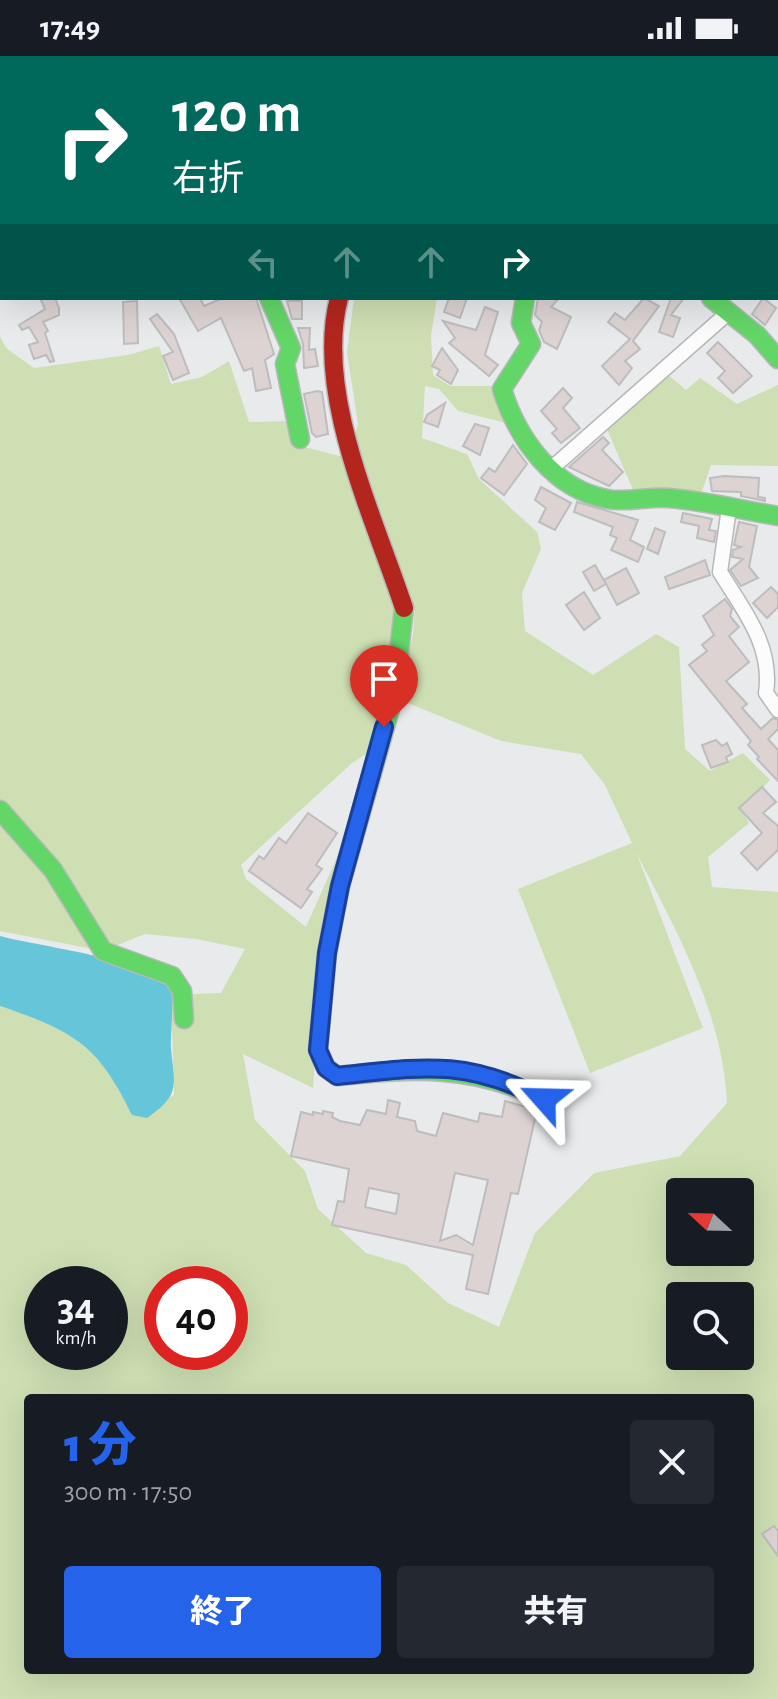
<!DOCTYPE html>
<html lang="ja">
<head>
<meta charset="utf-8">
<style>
	body { margin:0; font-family:"Alegreya Sans","Noto Sans JP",sans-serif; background:#242831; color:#f1f3f6; height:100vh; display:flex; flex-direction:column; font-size:30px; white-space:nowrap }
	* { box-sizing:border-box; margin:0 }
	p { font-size:26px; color:#9ea1a6 }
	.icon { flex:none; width:44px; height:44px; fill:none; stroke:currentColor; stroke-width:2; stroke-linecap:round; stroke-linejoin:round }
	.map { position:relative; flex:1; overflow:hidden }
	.drawer { position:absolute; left:24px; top:1338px; width:730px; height:280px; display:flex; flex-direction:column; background:#171b24; border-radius:8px; box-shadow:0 8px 32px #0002 }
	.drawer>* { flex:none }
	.hud { position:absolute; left:0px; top:0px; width:778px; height:244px; box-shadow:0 8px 32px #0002; background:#00695c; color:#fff; overflow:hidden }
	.needle { width:52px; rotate:292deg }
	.fabs { position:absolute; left:666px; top:1122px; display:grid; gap:16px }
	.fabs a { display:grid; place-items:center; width:88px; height:88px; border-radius:8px; background:#171b24; box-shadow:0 8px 32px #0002; font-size:40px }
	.speed { position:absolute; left:24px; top:1210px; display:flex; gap:16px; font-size:40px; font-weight:700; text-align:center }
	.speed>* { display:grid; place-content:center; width:104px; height:104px; border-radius:50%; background:#171b24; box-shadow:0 8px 32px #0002; line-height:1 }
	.speed small { font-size:20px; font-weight:400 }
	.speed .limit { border:12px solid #d22; background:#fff; color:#111 }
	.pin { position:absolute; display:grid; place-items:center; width:68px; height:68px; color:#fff; margin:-82px -34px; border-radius:50% 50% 50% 0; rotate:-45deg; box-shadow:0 0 8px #0007 }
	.pin .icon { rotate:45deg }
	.me { position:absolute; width:88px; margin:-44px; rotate:295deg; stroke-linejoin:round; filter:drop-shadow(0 0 6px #0008) }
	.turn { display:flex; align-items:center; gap:28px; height:168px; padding:0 40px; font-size:36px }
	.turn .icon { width:104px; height:104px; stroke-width:2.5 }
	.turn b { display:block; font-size:56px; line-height:68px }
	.lanes { display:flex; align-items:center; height:76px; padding:0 40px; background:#0003; justify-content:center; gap:40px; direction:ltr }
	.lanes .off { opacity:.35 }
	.round { display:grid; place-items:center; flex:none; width:84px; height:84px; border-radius:8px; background:#242831 }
	.summary { display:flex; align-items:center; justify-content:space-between; height:136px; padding:0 40px }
	h1 { font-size:48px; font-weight:800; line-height:60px; color:#2563eb }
	.button { display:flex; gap:16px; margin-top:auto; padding:16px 40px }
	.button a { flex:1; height:92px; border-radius:8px; background:#2563eb; color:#fff; font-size:32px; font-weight:800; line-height:92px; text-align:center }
	.button a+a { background:#242831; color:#f1f3f6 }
	.status { display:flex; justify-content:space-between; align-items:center; height:56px; padding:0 40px; background:#171b24; direction:ltr }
	.status svg { height:22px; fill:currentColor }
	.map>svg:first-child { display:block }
</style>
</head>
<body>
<div class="status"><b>17:49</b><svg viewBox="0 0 49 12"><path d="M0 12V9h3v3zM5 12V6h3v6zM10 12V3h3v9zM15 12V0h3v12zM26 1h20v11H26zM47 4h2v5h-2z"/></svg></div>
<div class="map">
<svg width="778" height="1643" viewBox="0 0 778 1643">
	<rect width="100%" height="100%" fill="#e8eaec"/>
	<g fill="#cedfb3" fill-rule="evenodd">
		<path d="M354,242H437L431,279L433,319L450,330H496L510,368L458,355L439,333L425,330L422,382L467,398L479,423L537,476L541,493L522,537L525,575L593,619L656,578L679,591L685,693L710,715L743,697L770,724L741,754L749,767L708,801L712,831L778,836V1643H0V950C72,974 99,989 132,1059L174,1039L171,939L221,937L245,893L196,883L145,878L103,895L0,875V280L6,292L34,312L128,299L159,290L171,328L202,321L229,305L249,366L289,365L293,388L347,402L358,368L347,296ZM398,543L415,551L413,578L398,643L501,685L581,698L605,729L632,787L518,833L590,1017L703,972L636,796C676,874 723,957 727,1047L680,1100L594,1117L535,1177L499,1271L448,1247L406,1209L366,1197L318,1153L305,1115L255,1064L243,998L313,1032L323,877L350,772L306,871L246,823L241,809L352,707L369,696L398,583ZM680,1136H740V1196H680ZM42,1228H110V1296H42ZM162,1228H230V1296H162ZM680,1240H740V1300H680ZM28,1342H750V1614H28Z"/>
		<path d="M667,318L686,334L700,322L737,348L778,329V410L711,409L700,441L634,436L606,371L637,348Z"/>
	</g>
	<path fill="#65c6da" d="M0,880C31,889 158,905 170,931C175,943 170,978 171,993C175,1031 180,1039 147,1062L132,1059C98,988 73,975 0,950Z"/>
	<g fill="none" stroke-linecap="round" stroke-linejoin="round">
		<g stroke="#65c6da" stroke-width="4">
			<path d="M48,2L49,0"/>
			<path d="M282,2L283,0"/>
			<path d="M634,2V0"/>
			<path d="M0,185L2,177"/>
		</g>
	</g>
	<g fill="#ddd3d3" stroke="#bdbdbe" stroke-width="2" fill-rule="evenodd">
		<path d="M40,242H55L59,252V259L43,266L48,275L45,277L54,305L50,306L46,299L34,303L29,289L38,286L29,271L22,274L19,269L45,253Z"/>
		<path d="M179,242H200L204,250L223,242H256L274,298L265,304L271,332L256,335L252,312L244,315L221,262L198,275Z"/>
		<path d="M449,242H467L460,262L444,256Z"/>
		<path d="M538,242H559L551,251L571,261L557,293L544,286L539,274L542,266L535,259Z"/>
		<path d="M644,242L659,250L633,285L640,293L625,305L632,312L619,329L602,310L630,283L608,266L615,257L625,264Z"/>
		<path d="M671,242H684L671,259L680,262L673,281L659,276Z"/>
		<path d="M763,242L776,252L765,269L752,258Z"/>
		<path d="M137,245L138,287L124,288L123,246Z"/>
		<path d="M287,245H302V263H292Z"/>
		<path d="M485,251L498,256L485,299L498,309L489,320L449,287L455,282L443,265L476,274Z"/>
		<path d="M157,258L174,278L189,317L173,324L163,300L173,296L150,263Z"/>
		<path d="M298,272H310L309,294L315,293L318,310L304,312L303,288Z"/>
		<path d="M718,286L752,320L733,337L718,322L725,315L707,297Z"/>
		<path d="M442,292L458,314L451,328L437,319L440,314L432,310Z"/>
		<path d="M563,332L572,342L563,352L580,372L561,387L552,377L557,373L541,355Z"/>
		<path d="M317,335L322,336L328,378L316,381L312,377L304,338Z"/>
		<path d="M445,347L438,371L424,366L427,359Z"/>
		<path d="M475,368L489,372L480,399L463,390Z"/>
		<path d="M603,381L609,387L602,394L623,416L609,430L569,411Z"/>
		<path d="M513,389L527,408L504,439L481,422L489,412L495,416Z"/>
		<path d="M724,420L759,422L758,441L765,442V445L741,440V436L712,435L710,422Z"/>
		<path d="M541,431L571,447L555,474L539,466L546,452L535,444Z"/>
		<path d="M577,446L638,464L630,484L644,491L638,506L611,494L617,482L610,479L613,471L574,456Z"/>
		<path d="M683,457L712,463L709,474L716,475L714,486L697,482L699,470L681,466Z"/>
		<path d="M739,466L757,470L749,511L758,522L741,530L730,514L743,503L732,501L733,494L741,491L734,489Z"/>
		<path d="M655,472L665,476L658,498L647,493Z"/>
		<path d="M705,504L710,519L669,533L665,521Z"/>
		<path d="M595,509L606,528L594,535L583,516Z"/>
		<path d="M626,512L639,537L617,549L604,524Z"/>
		<path d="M771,531L778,538V551L767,562L753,547Z"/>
		<path d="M584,536L600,562L584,574L566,549Z"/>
		<path d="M725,543L732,553L730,560L739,571L729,580L749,606L726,625L747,648L742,652L761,673L773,662L778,664V673L768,683L778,694V725L757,703L759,701L748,689L751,685L689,609L707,595L702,589L714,579L703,560Z"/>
		<path d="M716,684L722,690L727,687L732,698L726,701L728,706L711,712L702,689Z"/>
		<path d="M762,731L776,746L763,757L778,770V794L757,814L741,797L762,777L739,752Z"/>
		<path d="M308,757L337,777L316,809L322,813L307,833L312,836L301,852L249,815L259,800L264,803L279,782L286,787Z"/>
		<path d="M388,1044L400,1047L397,1061L415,1065L417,1075L436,1080L443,1057L478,1066L480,1057L502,1061L505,1045L537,1054L518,1138L511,1137L488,1238L466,1233L473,1199L332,1169L338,1145L344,1146L349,1113L291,1100L301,1056L313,1059V1056L323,1058V1055L333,1057L332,1061L340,1065L360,1069L367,1054L386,1058ZM455,1117L488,1124L473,1189L456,1179L440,1185ZM369,1132L399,1138L396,1158L365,1151Z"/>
		<path d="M774,1470L778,1475V1500L762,1478Z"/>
	</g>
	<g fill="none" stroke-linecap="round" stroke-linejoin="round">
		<defs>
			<g id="street">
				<path d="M515,0L516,2"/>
				<path d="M166,2V0"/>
				<path d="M753,2L754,0"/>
				<path d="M0,152H2"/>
				<path d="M552,412L729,256"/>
				<path d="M729,452L720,516C744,555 773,590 766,637L778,654"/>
			</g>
			<g id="fast">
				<path d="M0,213L2,212"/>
				<path d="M269,242L291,292L285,308L300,383"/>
				<path d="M525,242L521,267L531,288L502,333C517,382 553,433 607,443C627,447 648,440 669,442C705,445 742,454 778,460"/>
				<path d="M711,242L757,279L778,303"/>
				<path d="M404,552L394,639L340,830L327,897L318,994L326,1012L337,1020C417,1012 470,1009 544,1043"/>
				<path d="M0,754L53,814L103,895L172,920L182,935L184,963"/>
			</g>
			<path id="slow" d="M400,0V2"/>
			<path id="jam" d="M339,242C314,337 374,461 404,552"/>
		</defs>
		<use href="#street" stroke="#b7b8ba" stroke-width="17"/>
		<use href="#fast" stroke="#b7b8ba" stroke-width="21"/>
		<use href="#slow" stroke="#b7b8ba" stroke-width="21"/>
		<use href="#jam" stroke="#b7b8ba" stroke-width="21"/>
		<use href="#street" stroke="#fcfcfc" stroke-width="14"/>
		<use href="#fast" stroke="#63d668" stroke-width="18"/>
		<use href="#slow" stroke="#ff974d" stroke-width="18"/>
		<use href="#jam" stroke="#b3261e" stroke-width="18"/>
	</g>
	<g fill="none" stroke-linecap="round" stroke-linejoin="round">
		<defs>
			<path id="route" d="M384,671L340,830L327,897L318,994L326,1012L337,1020C423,1011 464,1002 544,1043"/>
		</defs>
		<use href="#route" stroke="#184099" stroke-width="20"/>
		<use href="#route" stroke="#2563eb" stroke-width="14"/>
	</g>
</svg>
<div class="fabs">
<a><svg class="needle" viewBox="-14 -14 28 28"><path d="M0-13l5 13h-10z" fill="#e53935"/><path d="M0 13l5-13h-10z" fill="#9ea1a6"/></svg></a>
<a><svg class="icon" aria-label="search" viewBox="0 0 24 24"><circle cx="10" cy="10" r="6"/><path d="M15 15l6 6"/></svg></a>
</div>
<div class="speed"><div>34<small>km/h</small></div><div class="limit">40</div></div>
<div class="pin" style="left:384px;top:671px;background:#d93025"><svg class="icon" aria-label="arrive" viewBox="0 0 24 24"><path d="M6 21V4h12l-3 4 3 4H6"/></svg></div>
<svg class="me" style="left:544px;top:1043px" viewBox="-20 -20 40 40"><path d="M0-17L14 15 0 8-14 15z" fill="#2563eb" stroke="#fff" stroke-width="4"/></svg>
<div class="hud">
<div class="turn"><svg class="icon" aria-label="right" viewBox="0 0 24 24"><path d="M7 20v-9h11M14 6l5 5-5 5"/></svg><div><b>120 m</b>右折</div></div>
<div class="lanes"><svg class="icon off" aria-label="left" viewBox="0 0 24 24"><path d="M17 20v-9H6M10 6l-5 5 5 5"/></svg><svg class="icon off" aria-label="ahead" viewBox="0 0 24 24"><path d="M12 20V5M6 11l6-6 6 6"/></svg><svg class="icon off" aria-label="ahead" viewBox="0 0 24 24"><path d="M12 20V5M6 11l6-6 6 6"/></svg><svg class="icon" aria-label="right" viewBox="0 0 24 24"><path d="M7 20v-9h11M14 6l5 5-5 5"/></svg></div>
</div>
<section class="drawer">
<div class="summary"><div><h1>1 分</h1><p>300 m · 17:50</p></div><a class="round"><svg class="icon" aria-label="close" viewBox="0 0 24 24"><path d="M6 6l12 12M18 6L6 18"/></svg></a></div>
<div class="button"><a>終了</a><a>共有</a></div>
</section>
</div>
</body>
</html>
